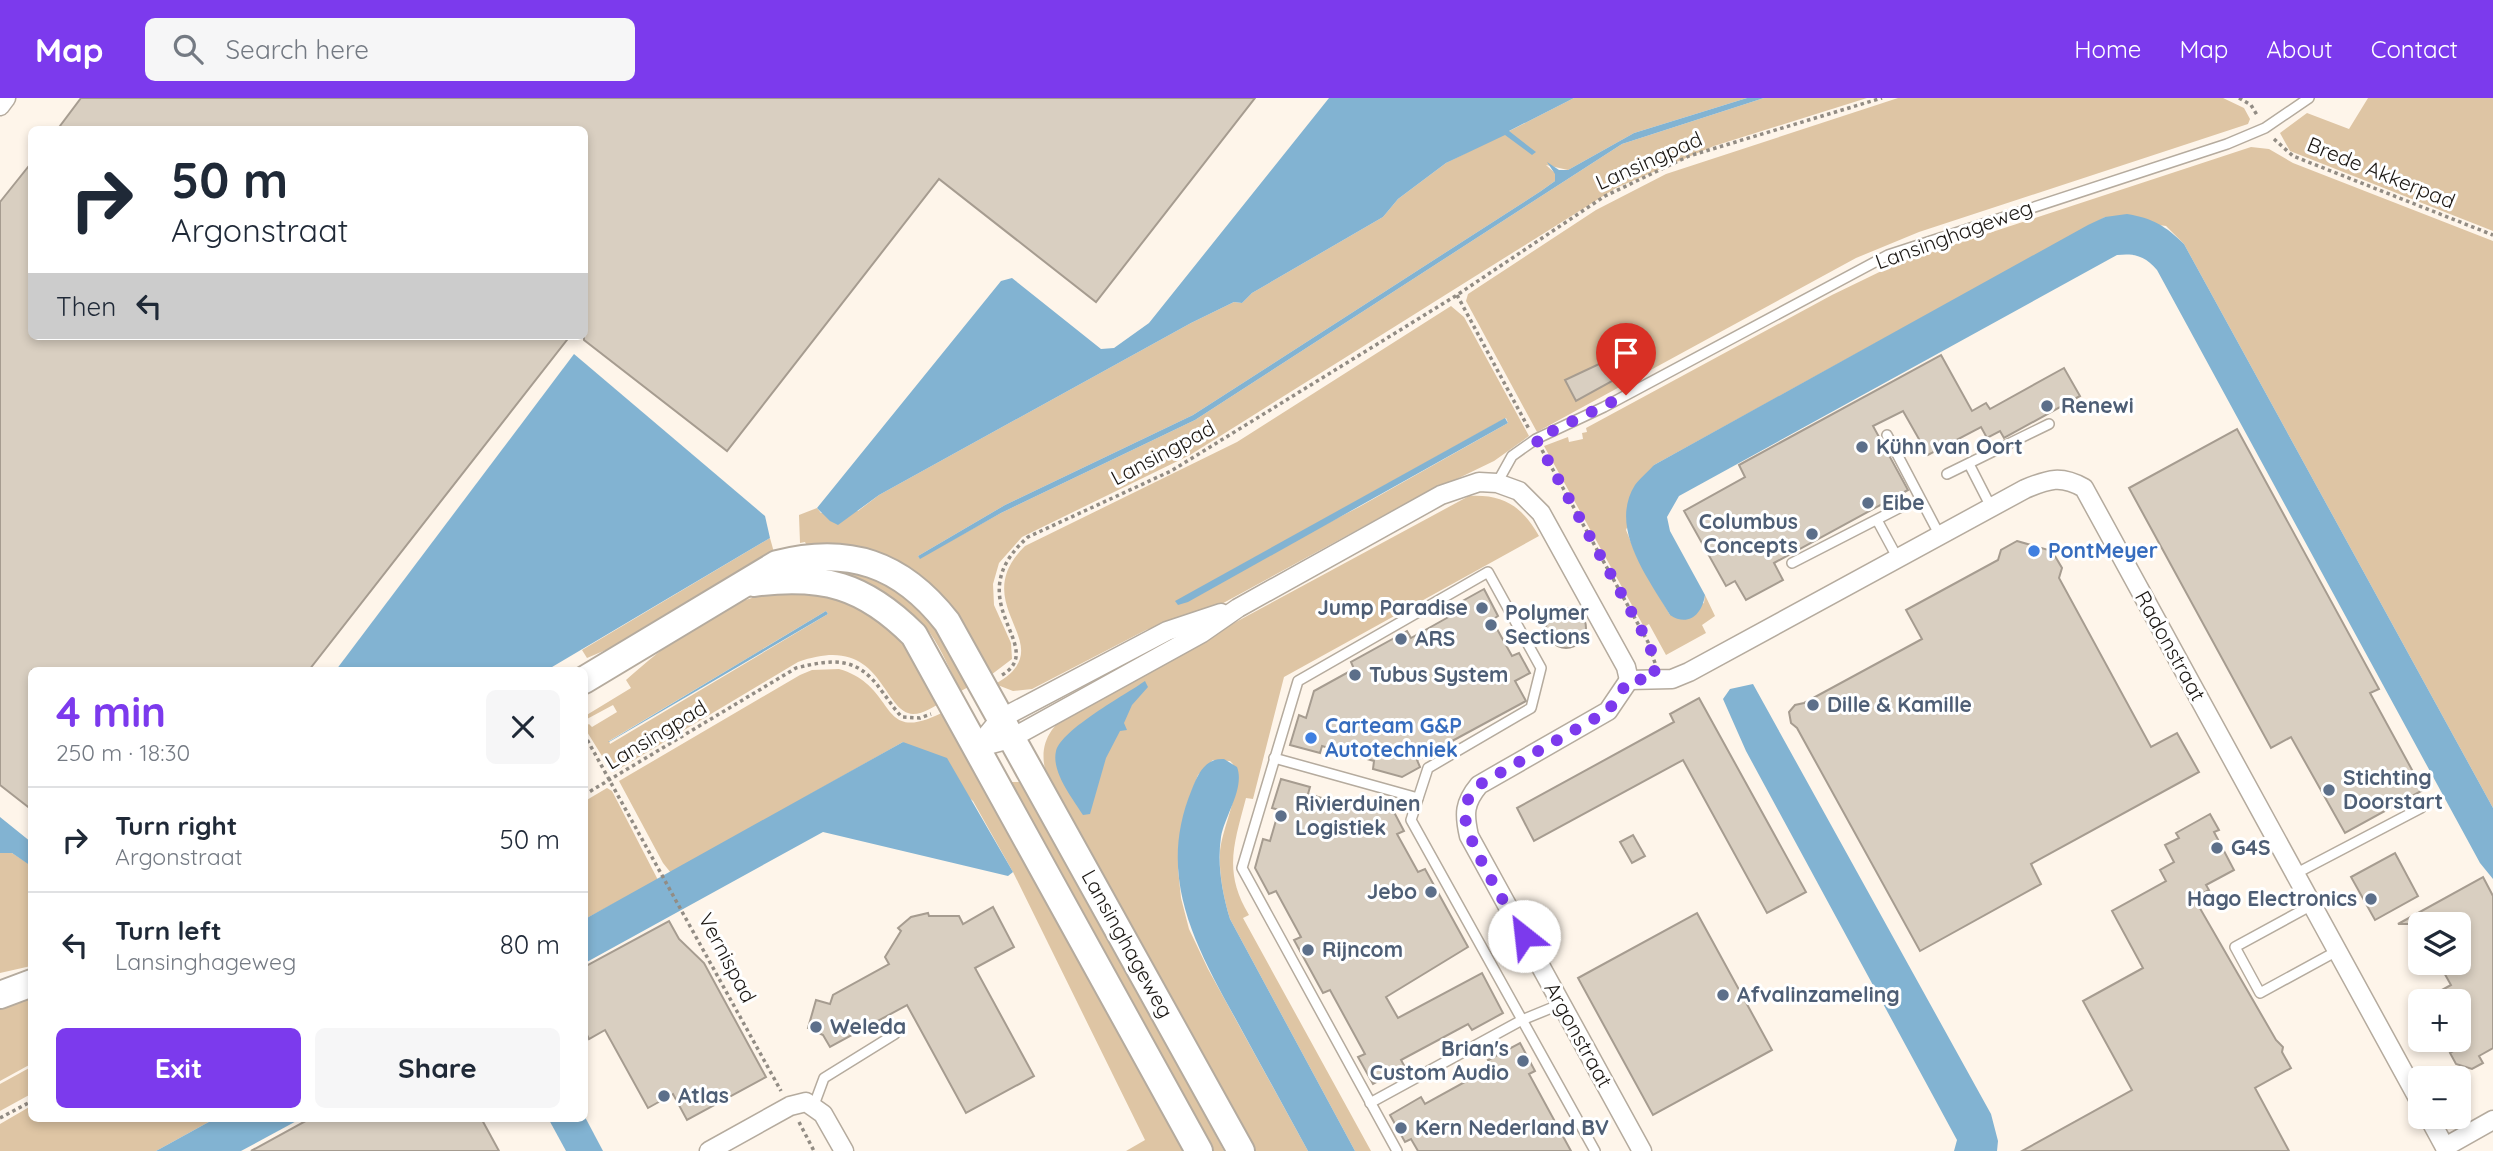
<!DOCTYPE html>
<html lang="en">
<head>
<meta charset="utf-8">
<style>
	body { margin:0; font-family:Quicksand,sans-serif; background:#f6f6f7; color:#1f2937; height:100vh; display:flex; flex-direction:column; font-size:26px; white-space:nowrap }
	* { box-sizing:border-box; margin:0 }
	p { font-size:23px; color:#747a83 }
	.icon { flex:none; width:38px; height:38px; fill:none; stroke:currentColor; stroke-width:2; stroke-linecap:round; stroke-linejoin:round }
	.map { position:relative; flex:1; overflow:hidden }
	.sheet { position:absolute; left:28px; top:569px; width:560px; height:455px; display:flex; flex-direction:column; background:#fff; border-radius:10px; box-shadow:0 4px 10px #0003 }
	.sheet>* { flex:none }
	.top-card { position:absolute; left:28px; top:28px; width:560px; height:214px; border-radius:10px; box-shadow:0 4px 10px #0003; background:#fff; color:#1f2937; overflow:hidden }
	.fabs { position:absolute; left:2408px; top:814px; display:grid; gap:14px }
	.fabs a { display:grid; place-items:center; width:63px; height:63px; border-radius:10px; background:#fff; box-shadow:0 4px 10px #0003; font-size:35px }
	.pin { position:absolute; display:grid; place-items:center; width:60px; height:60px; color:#fff; margin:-72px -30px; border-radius:50% 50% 50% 0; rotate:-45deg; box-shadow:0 0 7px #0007 }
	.pin .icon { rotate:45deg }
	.me { position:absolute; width:77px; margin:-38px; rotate:331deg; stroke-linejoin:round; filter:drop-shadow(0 0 5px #0008) }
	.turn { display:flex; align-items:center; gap:24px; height:147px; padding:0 28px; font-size:32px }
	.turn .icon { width:91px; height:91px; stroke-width:2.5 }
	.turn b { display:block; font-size:49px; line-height:60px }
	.then { display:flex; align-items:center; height:66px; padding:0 28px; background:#0003; gap:14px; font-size:26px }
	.round { display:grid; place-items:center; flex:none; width:74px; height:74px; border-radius:10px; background:#f6f6f7 }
	.head { display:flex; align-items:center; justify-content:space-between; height:119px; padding:0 28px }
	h1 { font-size:42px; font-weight:700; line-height:52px; color:#7c3aed }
	.button { display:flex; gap:14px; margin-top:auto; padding:14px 28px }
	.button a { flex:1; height:80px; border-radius:10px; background:#7c3aed; color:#fff; font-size:28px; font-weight:700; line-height:80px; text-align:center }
	.button a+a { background:#f6f6f7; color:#1f2937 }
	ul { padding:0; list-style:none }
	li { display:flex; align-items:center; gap:21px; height:105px; padding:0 28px; border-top:2px solid #e0e1e3 }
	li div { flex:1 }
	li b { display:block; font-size:26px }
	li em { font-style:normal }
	header { display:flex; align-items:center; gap:42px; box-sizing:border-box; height:98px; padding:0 35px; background:#7c3aed; color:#fff }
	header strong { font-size:33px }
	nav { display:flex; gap:38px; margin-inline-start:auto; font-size:24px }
	.search { width:490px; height:63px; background:#f6f6f7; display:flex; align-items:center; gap:18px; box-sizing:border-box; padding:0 24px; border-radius:10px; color:#747a83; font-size:26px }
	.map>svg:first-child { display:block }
</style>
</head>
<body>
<header>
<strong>Map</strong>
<div class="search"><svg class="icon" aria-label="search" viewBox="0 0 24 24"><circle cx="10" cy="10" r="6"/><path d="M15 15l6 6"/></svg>Search here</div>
<nav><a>Home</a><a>Map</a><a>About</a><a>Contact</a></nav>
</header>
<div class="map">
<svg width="2493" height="1053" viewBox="0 0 2493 1053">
	<rect width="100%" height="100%" fill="#fef5ea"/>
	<g fill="#dec5a4" fill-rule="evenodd">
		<path d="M1574,0H1747L1634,35L1568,72L1546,67L1555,75V83L1541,93L1193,317L1005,407L918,458L920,460L1001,415L1195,322L1622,46L1764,0H1867L1714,48L1616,90L1190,357L1022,439L999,465L993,486L994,507L1011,545L1012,561L987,580L948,512L808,450L805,444L800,445L799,417L817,410L821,415L858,413L879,397L1191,225L1234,204L1242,205L1252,195L1383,119L1398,101L1446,65Z"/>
		<path d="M1898,0H2223L2244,10L2250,21L2248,26L1919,134L1856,160L1537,334L1466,203L1468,196L1596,112L1666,76Z"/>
		<path d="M2368,0H2493V133L2290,53L2280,35L2307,15L2349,31Z"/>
		<path d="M2251,49L2269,51L2293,65L2493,143V710L2184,146L2166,128L2105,119L1654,367L1626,432L1637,459L1670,517L1704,505L1705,497L1715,518L1702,527L1706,535L1666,557L1649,526L1644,529L1544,348L1568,339L1569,344L1583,341L1582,335L1587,334L1586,330L1832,197L1898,165Z"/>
		<path d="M1451,208L1464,219L1529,338L1494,363L1403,407L1216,509L1146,532L1032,591L1013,593L995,586C1066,547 963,509 1025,448L1237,344ZM1506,320L1508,325L1359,409L1175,504Z"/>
		<path d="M1469,398C1503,396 1522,408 1539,438L1284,579L1253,701L1246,700C1234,746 1223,774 1249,817L1243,820L1371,1053H1355L1230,821C1224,800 1219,779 1220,756C1220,731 1249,679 1230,663L1213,662L1198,677L1186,709L1178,771L1181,800L1189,831L1208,871L1308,1053H1253L1046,675C1038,647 1050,628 1073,612Z"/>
		<path d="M770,440L775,458L641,537L587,560L582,552Z"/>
		<path d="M807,466C829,469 852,470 873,476C923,490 950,545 972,587L961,593C951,575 942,552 930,535C900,495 852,483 807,466Z"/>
		<path d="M819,495L863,509L901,536L943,604C934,608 924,616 913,616C881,614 883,533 798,564L614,674L610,671L584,629L589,626L592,629L617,614L613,607L587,621L585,618L631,590L626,582C663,549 720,502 770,496C786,494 803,495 819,495ZM826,513L828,516L610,646L609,643Z"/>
		<path d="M839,571C901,589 875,652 949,611L1189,1053H1126L1145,1042L1013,774L973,703L903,644L671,775L663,765L619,683L800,577L812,572Z"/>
		<path d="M1010,684H1028L1224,1053H1212Z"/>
		<path d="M607,690L612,693L658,782L585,821V703Z"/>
		<path d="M0,755H12L32,768L31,868L0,875Z"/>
		<path d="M31,892V966L0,983V903Z"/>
		<path d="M31,969V996L0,1013V986Z"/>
		<path d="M31,1008L32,1020H216L156,1053H0V1026Z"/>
	</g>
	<g fill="#82b3d2">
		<path d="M1329,0H1574L1509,33L1536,54L1532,57L1505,37L1446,65L1398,101L1383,119L1252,195L1242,205L1234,204L1191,225L879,397L838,427L830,423L817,410L1001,183L1012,180L1101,251L1114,250L1149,225Z"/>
		<path d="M1747,0H1764L1622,46L1195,322L1001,415L920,461L918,458L1005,407L1193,317L1541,93L1555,83V76L1547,64L1559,72H1568L1634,35Z"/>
		<path d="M2127,116C2152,120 2166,128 2184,146L2493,710V781L2480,765L2157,172C2145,158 2135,155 2117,157L1679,398L1667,419L1670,433L1705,497C1702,517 1688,529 1670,517C1649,481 1608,430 1635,387C1640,380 1648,374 1654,367L2088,127L2105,119Z"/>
		<path d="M574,256L765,418L770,440L547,572H336Z"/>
		<path d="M1505,320L1508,325L1188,504L1178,507L1175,503Z"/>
		<path d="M826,513L828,516L609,644H608Z"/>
		<path d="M1145,583L1148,589L1132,607L1124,625L1127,632L1120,633L1106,660L1090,716L1083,717C1073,701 1051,674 1056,653C1062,631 1125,597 1145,583Z"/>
		<path d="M1753,586L1991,1016L1998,1043L1997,1053H1954L1957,1042L1746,653L1723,601L1730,591Z"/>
		<path d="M903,644L947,660L1013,774L1008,778L823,734L585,865V821Z"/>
		<path d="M1224,661L1237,669C1245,690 1225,717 1221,739C1217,767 1222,794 1230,821L1355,1053H1308C1285,1011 1262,969 1239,927C1197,850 1155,780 1192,691C1198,676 1205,660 1224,661Z"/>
		<path d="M0,719L31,744V768L12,755H0Z"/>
		<path d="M585,1019L603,1053H566L548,1020Z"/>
		<path d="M216,1020H302L241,1053H156Z"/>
	</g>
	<g fill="#d9cfc1" stroke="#a69c90" stroke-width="2">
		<path d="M81,0H1255L1096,204L939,81L727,353L584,242V32H57Z"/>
		<path d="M32,64V238H570L309,572H32V712L0,687V104Z"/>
		<path d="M1941,257L1972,313L1986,305L1990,311L2064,270L2080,298L2004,340L2000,333L1987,340L1981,329L1928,357L1903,313L1873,328L1908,392L1774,465L1783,482L1746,502L1735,483L1726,488L1684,413L1745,379L1739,367Z"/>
		<path d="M1614,259L1625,276L1576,303L1565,282Z"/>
		<path d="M2237,331L2379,591L2370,595L2423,692L2345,735L2291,639L2271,650L2129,390Z"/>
		<path d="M2017,443L2052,453L2062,470L2059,480L2151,649L2177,635L2199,674L2031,766L2041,786L1920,853L1797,630L1791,625L1789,614L1795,607L1804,605L1922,541L1906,512L1998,462L2001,452Z"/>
		<path d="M1484,491L1498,518L1492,522L1512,558L1519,555L1530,575L1515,583L1526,603L1417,662L1420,669L1402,679L1373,671L1374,663L1322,648L1320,655L1290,647L1299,617L1306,620L1314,593L1354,571L1351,564L1407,533L1411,540L1461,512L1457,506Z"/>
		<circle cx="1566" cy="530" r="20"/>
		<path d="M1699,600L1806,794L1767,815L1683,662L1534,743L1517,710L1674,624L1670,616Z"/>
		<path d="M1281,681L1310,689L1308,696L1363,712L1365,705L1394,714L1404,733L1397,736L1418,774L1425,771L1468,849L1386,899L1398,920L1482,875L1503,915L1472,932L1468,926L1401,962L1405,969L1373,986L1358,959L1365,956L1330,892L1323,895L1294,842L1301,839L1276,793L1269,796L1255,770L1263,741L1270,743L1279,712L1272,710Z"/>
		<path d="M2210,716L2219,732L2214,734L2234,772L2206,787L2209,792L2194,800L2276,942L2283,949L2282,954L2291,970L2255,990L2289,1053H2022L2132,992L2083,903L2143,870L2112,813L2166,783L2160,772L2174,764L2165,747L2179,740L2176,735Z"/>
		<path d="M1633,737L1645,758L1632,765L1620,744Z"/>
		<path d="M2395,755L2418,798L2375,822L2351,779Z"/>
		<path d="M2483,779L2493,798V950L2479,958L2483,965L2472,971L2456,966L2450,955L2457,951L2452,942H2459V903H2422L2451,887L2438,864H2459V826H2398Z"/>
		<path d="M993,809L1014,849L975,870L1034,978L966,1015L907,907L830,949L823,937L808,930L816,902L830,906L833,897L889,866L885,859L901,833L898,830L911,819L928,815L929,818H959L963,826Z"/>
		<path d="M1697,815L1772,952L1653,1017L1578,880Z"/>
		<path d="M669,823L679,841L704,865L766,979L687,1022L673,996L648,1010L605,932L589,941L584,931V869Z"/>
		<path d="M1520,945L1535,973L1529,976L1571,1053H1418L1411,1041L1405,1044L1390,1017L1421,999L1425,1006L1492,969L1488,962Z"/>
		<path d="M311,1020H481L499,1053H251Z"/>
	</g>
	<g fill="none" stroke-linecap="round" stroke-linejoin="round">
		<defs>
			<g id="lane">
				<path d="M1887,337L1939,436"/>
				<path d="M1969,366L1991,409"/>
				<path d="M1947,376L2049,326"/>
				<path d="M1497,385L1512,358L1536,341L1604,309L1888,157L2227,46L2265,30L2309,0"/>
				<path d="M1877,422L1897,459"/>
				<path d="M1792,465L1905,407"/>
				<path d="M1274,660L1418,700"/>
				<path d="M2295,776L2421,710"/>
				<path d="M2312,807L2235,849L2260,895L2337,853"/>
				<path d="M1370,1005L1522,922L1561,906"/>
				<path d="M814,1007L824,980L895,936"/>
				<path d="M1397,1053L1242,770L1298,583L1488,474L1541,570L1531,610L1428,670L1411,722L1595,1053"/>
			</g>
			<g id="street">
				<path d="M0,8L6,0"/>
				<path d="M1629,582L1672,581L1689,574L2025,391C2049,381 2061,377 2084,390L2420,1004"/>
				<path d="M1629,582L1608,613L1479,687C1464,705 1464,716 1469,738L1642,1053"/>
				<path d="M976,650L1010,641L1202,535L1238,510L1441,397L1479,384L1497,385L1519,393L1541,415L1626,569L1629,582"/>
				<path d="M976,650L1000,621L1167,533L1221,515"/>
				<path d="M2428,1018L2447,1053"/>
				<path d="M2445,1049L2493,1022"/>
				<path d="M709,1053L790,1008L806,1004L823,1016L844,1053"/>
			</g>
			<g id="secondary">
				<path d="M753,485C823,476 864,487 914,537L1199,1053"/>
				<path d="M584,582L777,466C848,448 901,465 947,524L1241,1053"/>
				<path d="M0,897L32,885"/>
			</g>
		</defs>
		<use href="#lane" stroke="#b5ab9e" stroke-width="12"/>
		<use href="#street" stroke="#b5ab9e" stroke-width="21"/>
		<use href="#secondary" stroke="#b5ab9e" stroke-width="30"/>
		<g stroke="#928c84" stroke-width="3.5" stroke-dasharray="3.5 3.5" stroke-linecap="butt">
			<path d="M2239,0L2251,7L2257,17"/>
			<path d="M2274,41L2293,58L2493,137"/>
			<path d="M1457,197L1529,331"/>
			<path d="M1542,352L1648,544L1655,565"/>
			<path d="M1002,577C1050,549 955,503 1028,439L1171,373L1457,197L1605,98L1689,58L1882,0"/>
			<path d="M584,622V626"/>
			<path d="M584,636L781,993"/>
			<path d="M584,697L796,570C833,561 857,558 881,592C889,602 893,610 902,619L920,620L931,616"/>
			<path d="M0,1020L32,1003"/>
			<path d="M799,1024L814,1053"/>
		</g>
		<use href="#lane" stroke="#fff" stroke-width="9"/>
		<use href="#street" stroke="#fff" stroke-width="18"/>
		<use href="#secondary" stroke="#fff" stroke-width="26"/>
	</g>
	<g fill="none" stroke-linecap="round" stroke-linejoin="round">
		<path stroke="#7c3aed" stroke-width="12" stroke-dasharray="0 21.6" d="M1524,838C1509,811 1464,742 1465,715C1465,703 1471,696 1479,687L1608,613L1629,582L1654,581L1655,563L1648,544L1536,341L1626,297"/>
	</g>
	<g fill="#5c6f8a" stroke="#fff" stroke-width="2.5">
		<circle cx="2047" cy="308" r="7"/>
		<circle cx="1862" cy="349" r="7"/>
		<circle cx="1868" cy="405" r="7"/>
		<circle cx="1812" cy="436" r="7"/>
		<circle cx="1482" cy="510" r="7"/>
		<circle cx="1491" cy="527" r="7"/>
		<circle cx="1401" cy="541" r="7"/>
		<circle cx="1355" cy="577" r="7"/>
		<circle cx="1813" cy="607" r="7"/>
		<circle cx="2329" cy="692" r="7"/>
		<circle cx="1281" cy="718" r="7"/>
		<circle cx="2217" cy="750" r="7"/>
		<circle cx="1431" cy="794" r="7"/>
		<circle cx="2371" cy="801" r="7"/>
		<circle cx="1308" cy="852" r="7"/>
		<circle cx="1723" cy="897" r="7"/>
		<circle cx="816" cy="929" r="7"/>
		<circle cx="1523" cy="963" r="7"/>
		<circle cx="664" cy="998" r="7"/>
		<circle cx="1401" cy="1030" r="7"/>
	</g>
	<g fill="#3f7fe0" stroke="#fff" stroke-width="2.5">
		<circle cx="2034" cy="453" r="7"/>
		<circle cx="1311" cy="640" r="7"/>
	</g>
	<g text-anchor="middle" stroke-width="6" stroke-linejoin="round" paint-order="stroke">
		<g font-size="21" fill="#1c1814" stroke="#fff">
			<text transform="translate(1649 63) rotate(-24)" y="7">Lansingpad</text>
			<text transform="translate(2381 75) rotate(22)" y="7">Brede Akkerpad</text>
			<text transform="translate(1954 137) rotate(-20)" y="7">Lansinghageweg</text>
			<text transform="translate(1163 355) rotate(-28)" y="7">Lansingpad</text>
			<text transform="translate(2170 548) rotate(61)" y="7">Radonstraat</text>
			<text transform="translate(656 637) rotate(-31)" y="7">Lansingpad</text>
			<text transform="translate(1127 846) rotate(61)" y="7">Lansinghageweg</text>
			<text transform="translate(727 860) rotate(62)" y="7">Vernispad</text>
			<text transform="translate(1578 937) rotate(61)" y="7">Argonstraat</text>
		</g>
		<g font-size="21" font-weight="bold" fill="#4e5e75" stroke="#fff" text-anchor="start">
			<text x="2061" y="315">Renewi</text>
			<text x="1876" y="356">Kühn van Oort</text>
			<text x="1882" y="412">Eibe</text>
			<text x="1798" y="431" text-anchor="end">Columbus<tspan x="1798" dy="24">Concepts</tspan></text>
			<text x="1468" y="517" text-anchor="end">Jump Paradise</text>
			<text x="1505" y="522">Polymer<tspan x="1505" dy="24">Sections</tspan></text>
			<text x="1415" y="548">ARS</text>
			<text x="1369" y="584">Tubus System</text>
			<text x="1827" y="614">Dille &amp; Kamille</text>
			<text x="2343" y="687">Stichting<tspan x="2343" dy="24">Doorstart</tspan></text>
			<text x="1295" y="713">Rivierduinen<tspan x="1295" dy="24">Logistiek</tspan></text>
			<text x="2231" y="757">G4S</text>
			<text x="1417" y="801" text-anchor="end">Jebo</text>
			<text x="2357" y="808" text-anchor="end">Hago Electronics</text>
			<text x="1322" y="859">Rijncom</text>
			<text x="1737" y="904">Afvalinzameling</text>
			<text x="830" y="936">Weleda</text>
			<text x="1509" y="958" text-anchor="end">Brian's<tspan x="1509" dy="24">Custom Audio</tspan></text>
			<text x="678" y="1005">Atlas</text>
			<text x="1415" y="1037">Kern Nederland BV</text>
		</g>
		<g font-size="21" font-weight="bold" fill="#366cbe" stroke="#fff" text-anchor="start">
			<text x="2048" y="460">PontMeyer</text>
			<text x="1325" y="635">Carteam G&amp;P<tspan x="1325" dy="24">Autotechniek</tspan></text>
		</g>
	</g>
</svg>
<div class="fabs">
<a><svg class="icon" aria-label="layers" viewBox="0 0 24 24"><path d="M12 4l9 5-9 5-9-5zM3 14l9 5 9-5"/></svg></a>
<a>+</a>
<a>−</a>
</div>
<div class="pin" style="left:1626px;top:297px;background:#d93025"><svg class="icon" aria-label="arrive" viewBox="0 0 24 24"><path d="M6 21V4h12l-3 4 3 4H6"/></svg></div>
<svg class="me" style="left:1524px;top:838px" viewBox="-20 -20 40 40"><circle r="19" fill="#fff"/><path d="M0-13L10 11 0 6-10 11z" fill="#7c3aed"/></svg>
<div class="top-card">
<div class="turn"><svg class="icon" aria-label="right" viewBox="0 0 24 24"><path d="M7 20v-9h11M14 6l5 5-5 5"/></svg><div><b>50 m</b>Argonstraat</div></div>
<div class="then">Then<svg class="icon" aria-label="left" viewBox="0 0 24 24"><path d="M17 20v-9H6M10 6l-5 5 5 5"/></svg></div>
</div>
<section class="sheet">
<div class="head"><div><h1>4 min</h1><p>250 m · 18:30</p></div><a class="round"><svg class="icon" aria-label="close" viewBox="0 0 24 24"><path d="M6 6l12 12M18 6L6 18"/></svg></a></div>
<ul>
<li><svg class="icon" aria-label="right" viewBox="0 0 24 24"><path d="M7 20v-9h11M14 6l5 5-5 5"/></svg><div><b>Turn right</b><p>Argonstraat</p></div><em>50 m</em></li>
<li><svg class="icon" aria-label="left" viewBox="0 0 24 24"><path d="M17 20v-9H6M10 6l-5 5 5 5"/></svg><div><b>Turn left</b><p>Lansinghageweg</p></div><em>80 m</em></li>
</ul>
<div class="button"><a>Exit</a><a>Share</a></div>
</section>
</div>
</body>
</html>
